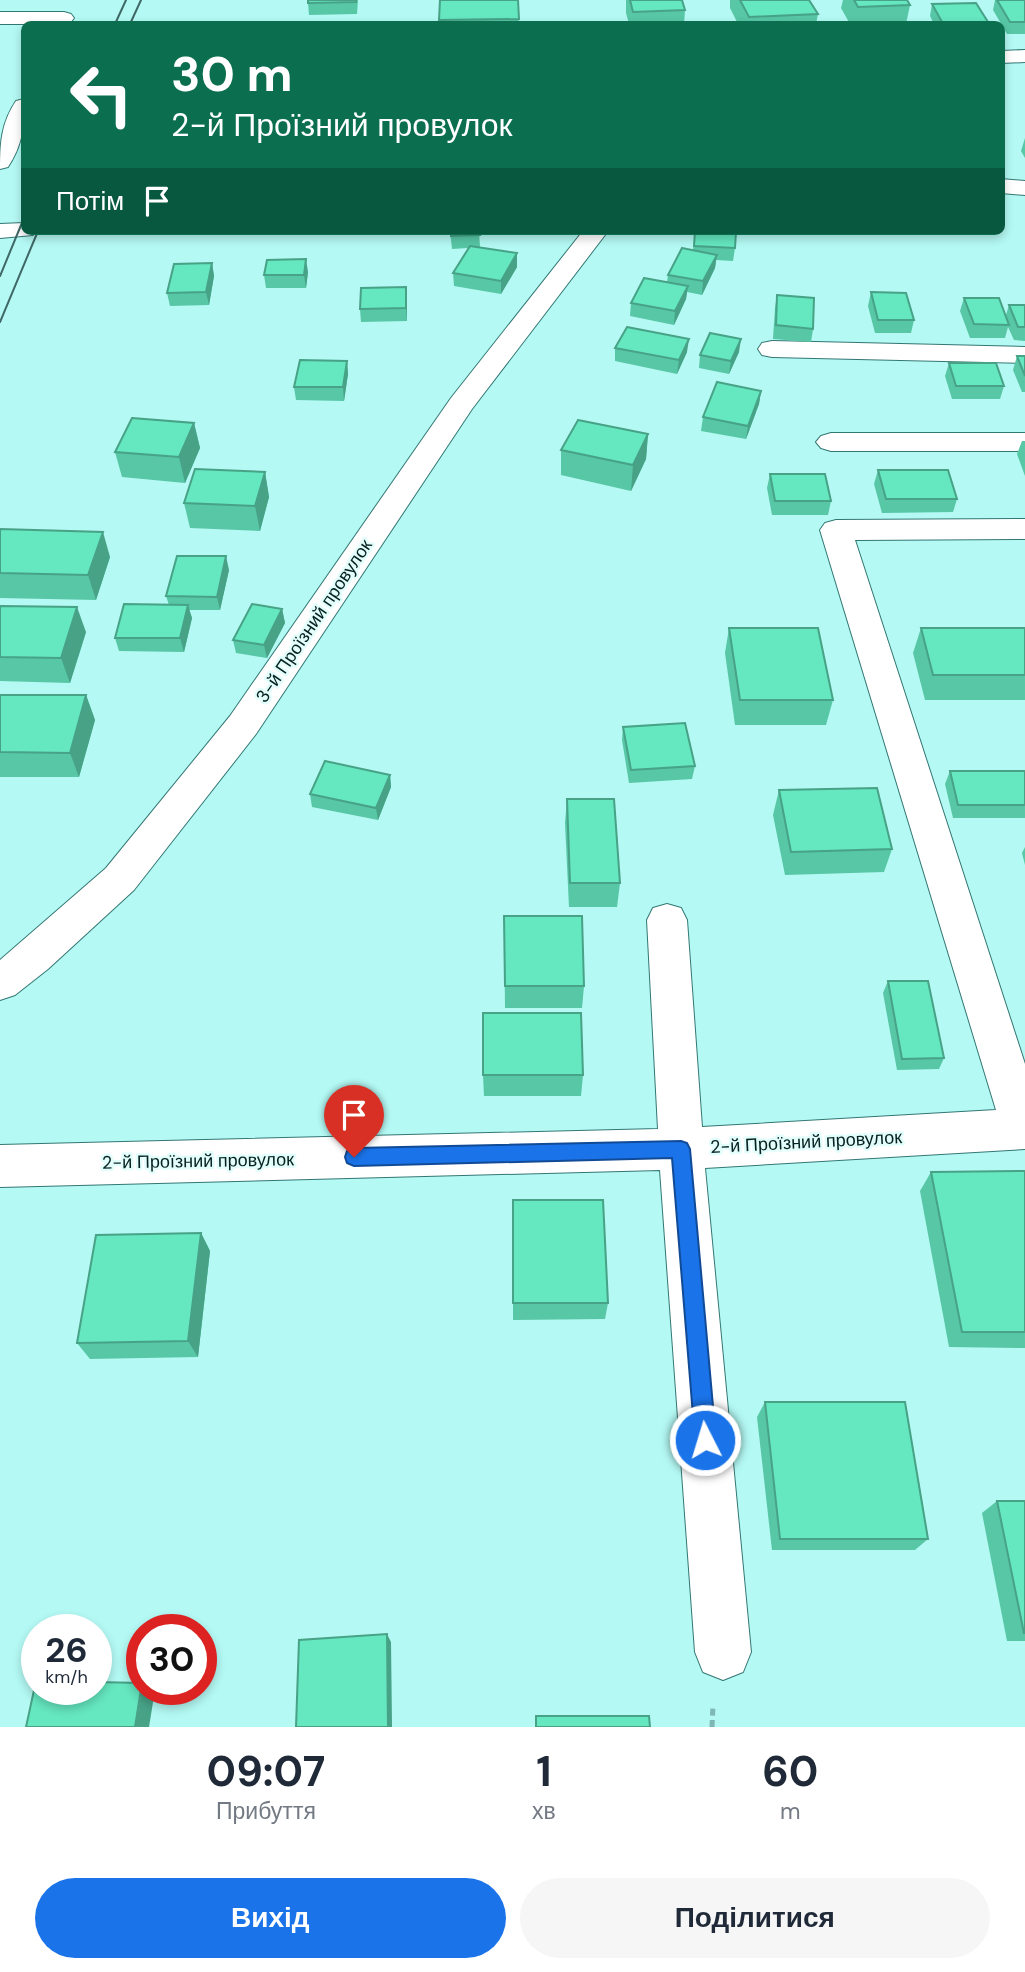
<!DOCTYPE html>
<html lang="uk">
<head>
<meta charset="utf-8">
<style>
	body { margin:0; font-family:"DM Sans",sans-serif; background:#f6f6f7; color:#1f2937; height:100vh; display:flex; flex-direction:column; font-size:26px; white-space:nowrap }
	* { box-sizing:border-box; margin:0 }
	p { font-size:23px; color:#747a83 }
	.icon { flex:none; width:38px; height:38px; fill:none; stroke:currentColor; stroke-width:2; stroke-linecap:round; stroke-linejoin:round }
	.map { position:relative; height:1727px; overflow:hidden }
	.details { display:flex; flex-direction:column; background:#fff; flex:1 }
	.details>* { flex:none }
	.top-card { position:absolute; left:21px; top:21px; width:984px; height:214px; border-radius:10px; box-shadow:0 4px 10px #0003; background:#0b6e4f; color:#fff; overflow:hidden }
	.speed { position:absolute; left:21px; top:1614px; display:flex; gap:14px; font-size:35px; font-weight:700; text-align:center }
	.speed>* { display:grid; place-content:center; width:91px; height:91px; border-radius:50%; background:#fff; box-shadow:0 4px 10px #0003; line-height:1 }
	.speed small { font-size:18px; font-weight:400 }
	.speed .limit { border:10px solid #d22; background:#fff; color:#111 }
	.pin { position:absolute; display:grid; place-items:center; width:60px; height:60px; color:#fff; margin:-72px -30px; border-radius:50% 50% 50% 0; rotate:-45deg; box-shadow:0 0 7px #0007 }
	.pin .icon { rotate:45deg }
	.me { position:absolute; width:77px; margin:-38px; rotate:355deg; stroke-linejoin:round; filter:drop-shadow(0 0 5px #0008) }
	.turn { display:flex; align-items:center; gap:24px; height:147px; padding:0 35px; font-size:32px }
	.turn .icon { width:91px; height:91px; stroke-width:2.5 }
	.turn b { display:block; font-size:49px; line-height:60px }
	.then { display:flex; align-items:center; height:66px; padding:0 35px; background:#0003; gap:14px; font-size:26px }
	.eta { display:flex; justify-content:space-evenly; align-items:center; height:119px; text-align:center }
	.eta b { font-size:42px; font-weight:700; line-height:49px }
	.button { display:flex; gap:14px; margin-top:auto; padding:14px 35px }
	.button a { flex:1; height:80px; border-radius:42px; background:#1a73e8; color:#fff; font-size:28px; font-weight:700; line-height:80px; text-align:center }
	.button a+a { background:#f6f6f7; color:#1f2937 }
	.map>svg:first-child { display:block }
</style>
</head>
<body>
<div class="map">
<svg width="1025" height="1727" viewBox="0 0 1025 1727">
	<rect width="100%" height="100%" fill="#b4f9f4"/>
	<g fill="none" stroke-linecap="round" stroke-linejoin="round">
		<defs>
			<g id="minor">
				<path d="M0,12H64L71,14L74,18L71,22L64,24H0Z"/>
				<path d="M1025,50V62L1001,63V51Z"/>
				<path d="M24,99C26,123 22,146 8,167L0,169C0,144 1,123 16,101Z"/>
				<path d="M1001,179L1025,181V195L1001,193Z"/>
				<path d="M24,223V231H36L33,235L0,238V224Z"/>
				<path d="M583,231H608L472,409L256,734L134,890L48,969L15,995L0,1000V960L106,868L230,716L451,398Z"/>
				<path d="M772,341L1025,347V363L772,357L762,355L758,349L762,343Z"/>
				<path d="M831,433H1025V451H831L821,448L816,442L821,436Z"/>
				<path d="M1025,519V539L855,540L1025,1064V1149L705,1168L751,1652L743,1672L723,1680L703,1672L695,1652L660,1170L0,1187V1145L658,1129L647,920L653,908L667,904L681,908L687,920L702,1127L996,1110L820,530L825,523L836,520Z"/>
			</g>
		</defs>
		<use href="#minor" stroke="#337773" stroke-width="2"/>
		<path stroke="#7eb7b3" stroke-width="5" stroke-dasharray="7 4.5" stroke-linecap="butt" d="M712,1727L713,1705"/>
		<use href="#minor" fill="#fff" fill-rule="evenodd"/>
		<g stroke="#3f6866" stroke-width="2">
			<path d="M115,24L126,0"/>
			<path d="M130,24L141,0"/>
			<path d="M0,276L24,218"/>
			<path d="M0,322L38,231"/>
		</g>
	</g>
	<g fill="#57c7a5">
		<path d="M358,0L357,14L309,15L308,3Z"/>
		<path d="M440,0H518L519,24H439Z"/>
		<path d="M626,0H682L685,10L684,24H629L626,13Z"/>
		<path d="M730,0H809L818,14L816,24H738L730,8Z"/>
		<path d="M843,0H907L910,5L906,24H850L841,8Z"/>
		<path d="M995,0H1025V34H1007L993,10Z"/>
		<path d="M932,4L988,22L987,24H934L930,16Z"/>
		<path d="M1025,138V158L1021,151Z"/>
		<path d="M450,231H479L480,247L517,267L501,294L454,286L453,273L468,248L452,249Z"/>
		<path d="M695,231L735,248L733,261L716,260L715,268L702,295L687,292L686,299L674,325L630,316L631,303L667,282L668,275L693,250Z"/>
		<path d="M212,263L214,276L209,305L170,306L167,293Z"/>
		<path d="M308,272L306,288H266L264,275Z"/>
		<path d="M871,292L914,320L911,333H875L868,306Z"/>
		<path d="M777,295L813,329L811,342L773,339L775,308Z"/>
		<path d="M964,298L1006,315L1009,305H1025V341L1014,340L1008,327L1005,338H970L960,311Z"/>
		<path d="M407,301V321L361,322L360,309Z"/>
		<path d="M615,348L687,352L677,374L615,361Z"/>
		<path d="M739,352L729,374L699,368L700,355Z"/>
		<path d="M1017,356H1025V392H1022L1013,370Z"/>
		<path d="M347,361L348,374L344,401L296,400L294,387Z"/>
		<path d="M949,363L1004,386L1000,399H952L945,376Z"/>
		<path d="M761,391L759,404L746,439L701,431L703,417Z"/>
		<path d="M194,423L200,448L185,483L122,477L115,452Z"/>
		<path d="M648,434L646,459L631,491L561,475V450Z"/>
		<path d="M1022,441H1025V476L1017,454Z"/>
		<path d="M878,470L957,499L953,512L882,513L874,484Z"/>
		<path d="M265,472L269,497L260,531L190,528L184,503Z"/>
		<path d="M770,474L831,501L828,515H772L767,488Z"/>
		<path d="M0,529L110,557L96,600L0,598Z"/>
		<path d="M229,570L220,610H189L192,618L184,652L119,651L115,638L169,605L166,596Z"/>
		<path d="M0,606L86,632L70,683L0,681Z"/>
		<path d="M282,609L285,623L267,658L236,653L233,640Z"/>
		<path d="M729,628L833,700L826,725H735L725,653Z"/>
		<path d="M921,628H1025V700H925L913,653Z"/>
		<path d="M86,695L95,720L79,777H0V696Z"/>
		<path d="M623,727L695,766L692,779L629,783L622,740Z"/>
		<path d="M950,771H1025V818H953L945,784Z"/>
		<path d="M390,775L391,787L378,820L312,807L310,794Z"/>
		<path d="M779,790L892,849L884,872L785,875L773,815Z"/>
		<path d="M567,799L620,883L617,907H569L565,823Z"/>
		<path d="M1025,847V865L1022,853Z"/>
		<path d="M504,916L584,986L582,1008H505Z"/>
		<path d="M888,981L944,1058L939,1069L897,1070L883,993Z"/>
		<path d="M483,1075H583L581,1096H484Z"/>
		<path d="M1025,1171V1348L949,1347L920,1191L931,1172Z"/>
		<path d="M513,1200L608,1303L605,1319L513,1320Z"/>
		<path d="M201,1233L210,1251L198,1357L90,1359L77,1343Z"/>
		<path d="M765,1402L928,1539L915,1550H772L757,1417Z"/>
		<path d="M997,1501H1025V1641H1007L982,1513Z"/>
	</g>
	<g fill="#47a286">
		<path d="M517,253V267L501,294V281Z"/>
		<path d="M717,255L715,268L702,295L703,281Z"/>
		<path d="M306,259L308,272L306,288L304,275Z"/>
		<path d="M212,263L214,276L209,305L206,292Z"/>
		<path d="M688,286L686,299L674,325L675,311Z"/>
		<path d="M406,287L407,301V321L406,308Z"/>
		<path d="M689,339L687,352L677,374L679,360Z"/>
		<path d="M741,339L739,352L729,374L731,361Z"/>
		<path d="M347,361L348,374L344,401L343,387Z"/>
		<path d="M761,391L759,404L746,439L748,426Z"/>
		<path d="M194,423L200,448L185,483L179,457Z"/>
		<path d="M648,434L646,459L631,491L633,465Z"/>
		<path d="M265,472L269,497L260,531L255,506Z"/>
		<path d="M103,532L110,557L96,600L88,575Z"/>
		<path d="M226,556L229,570L220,610L217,597Z"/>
		<path d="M188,605L192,618L184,652L180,638Z"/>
		<path d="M77,607L86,632L70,683L61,658Z"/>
		<path d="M282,609L285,623L267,658L264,645Z"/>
		<path d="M86,695L95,720L79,777L70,753Z"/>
		<path d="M390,775L391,787L378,820L376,808Z"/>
		<path d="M201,1233L210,1251L198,1357L188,1341Z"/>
		<path d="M387,1634L391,1642L392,1727H388Z"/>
		<path d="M142,1689L155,1690L149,1727H135Z"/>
	</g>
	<g fill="#65e7c0" stroke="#47a286" stroke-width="2">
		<path d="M308,0H356V2L308,3Z"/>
		<path d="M440,0H518L519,19L439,20Z"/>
		<path d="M630,0H682L685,10L633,12Z"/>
		<path d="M740,0H809L818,14L749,17Z"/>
		<path d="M854,0H907L910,5L858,7Z"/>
		<path d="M997,0H1025V22H1010Z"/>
		<path d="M976,3L988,22H942L932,4Z"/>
		<path d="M451,231H479L480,235L451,236Z"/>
		<path d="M695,231L736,232L735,248L694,246Z"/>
		<path d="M470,246L517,253L501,281L453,273Z"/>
		<path d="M682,248L717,255L703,281L668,275Z"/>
		<path d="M306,259L304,275H264L267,260Z"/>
		<path d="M212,263L206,292L167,293L174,264Z"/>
		<path d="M644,278L688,286L675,311L631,303Z"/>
		<path d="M406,287V308L360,309L361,288Z"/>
		<path d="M871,292L906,293L914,320H878Z"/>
		<path d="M777,295L814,298L813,329L776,325Z"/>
		<path d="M964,298H999L1009,325L974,324Z"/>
		<path d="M1009,305H1025V327H1018Z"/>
		<path d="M627,327L689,339L679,360L615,348Z"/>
		<path d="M710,333L741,339L731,361L700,355Z"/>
		<path d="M1017,356H1025V376Z"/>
		<path d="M300,360L347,361L343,387H294Z"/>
		<path d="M949,363H996L1004,386H956Z"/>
		<path d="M717,382L761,391L748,426L703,417Z"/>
		<path d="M132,418L194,423L179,457L115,452Z"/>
		<path d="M578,420L648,434L633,465L561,450Z"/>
		<path d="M195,469L265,472L255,506L184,503Z"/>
		<path d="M878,470H948L957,499H886Z"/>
		<path d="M770,474H825L831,501H775Z"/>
		<path d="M0,529L103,532L88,575L0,573Z"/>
		<path d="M177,556H226L217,597L166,596Z"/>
		<path d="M124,604L188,605L180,638H115Z"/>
		<path d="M252,604L282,609L264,645L233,640Z"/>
		<path d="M0,606L77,607L61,658L0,657Z"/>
		<path d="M729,628H818L833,700H740Z"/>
		<path d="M921,628H1025V675H933Z"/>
		<path d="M0,695H86L70,753L0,752Z"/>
		<path d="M685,723L695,766L631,770L623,727Z"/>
		<path d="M325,761L390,775L376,808L310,794Z"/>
		<path d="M950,771H1025V805H958Z"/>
		<path d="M877,788L892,849L791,852L779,790Z"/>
		<path d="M567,799H614L620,883H570Z"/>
		<path d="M504,916H582L584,986H505Z"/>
		<path d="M888,981H928L944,1058L902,1059Z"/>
		<path d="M483,1013H581L583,1075H483Z"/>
		<path d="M1025,1171V1332H962L931,1172Z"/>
		<path d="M513,1200H603L608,1303H513Z"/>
		<path d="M201,1233L188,1341L77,1343L96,1235Z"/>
		<path d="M765,1402H905L928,1539H780Z"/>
		<path d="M997,1501H1025V1633H1024Z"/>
		<path d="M387,1634L388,1727H296L299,1640Z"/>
		<path d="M36,1681L37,1689H96V1682L142,1683L135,1727H26Z"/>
		<path d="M536,1716H649L650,1727H536Z"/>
	</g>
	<path fill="#1a73e8" stroke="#114b97" stroke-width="2" d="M681,1141L687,1143L690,1149L716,1440L713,1448L705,1451L698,1448L695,1440L672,1158L354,1166L347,1163L345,1157L347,1151L354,1148Z"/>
	<g text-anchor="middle" stroke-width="5" stroke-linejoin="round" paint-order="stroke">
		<g font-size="18" fill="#052120" stroke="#e3fdfb">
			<text transform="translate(314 621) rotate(-56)" y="6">3-й Проїзний провулок</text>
			<text transform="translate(806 1142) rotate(-3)" y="6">2-й Проїзний провулок</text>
			<text transform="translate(198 1161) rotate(-1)" y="6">2-й Проїзний провулок</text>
		</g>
	</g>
</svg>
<div class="speed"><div>26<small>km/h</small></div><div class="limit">30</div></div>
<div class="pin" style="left:354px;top:1157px;background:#d93025"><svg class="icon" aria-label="arrive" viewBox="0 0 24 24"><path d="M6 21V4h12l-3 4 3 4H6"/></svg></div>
<svg class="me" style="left:705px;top:1440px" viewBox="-20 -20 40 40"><circle r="17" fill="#1a73e8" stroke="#fff" stroke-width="3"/><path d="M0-11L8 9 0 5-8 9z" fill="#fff"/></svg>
<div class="top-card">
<div class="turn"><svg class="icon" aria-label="left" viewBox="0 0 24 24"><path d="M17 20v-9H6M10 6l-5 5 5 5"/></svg><div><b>30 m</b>2-й Проїзний провулок</div></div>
<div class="then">Потім<svg class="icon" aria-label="arrive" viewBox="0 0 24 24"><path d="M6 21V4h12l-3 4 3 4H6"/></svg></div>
</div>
</div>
<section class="details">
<div class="eta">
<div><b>09:07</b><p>Прибуття</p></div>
<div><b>1</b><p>хв</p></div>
<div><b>60</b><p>m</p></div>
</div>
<div class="button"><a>Вихід</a><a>Поділитися</a></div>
</section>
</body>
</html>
